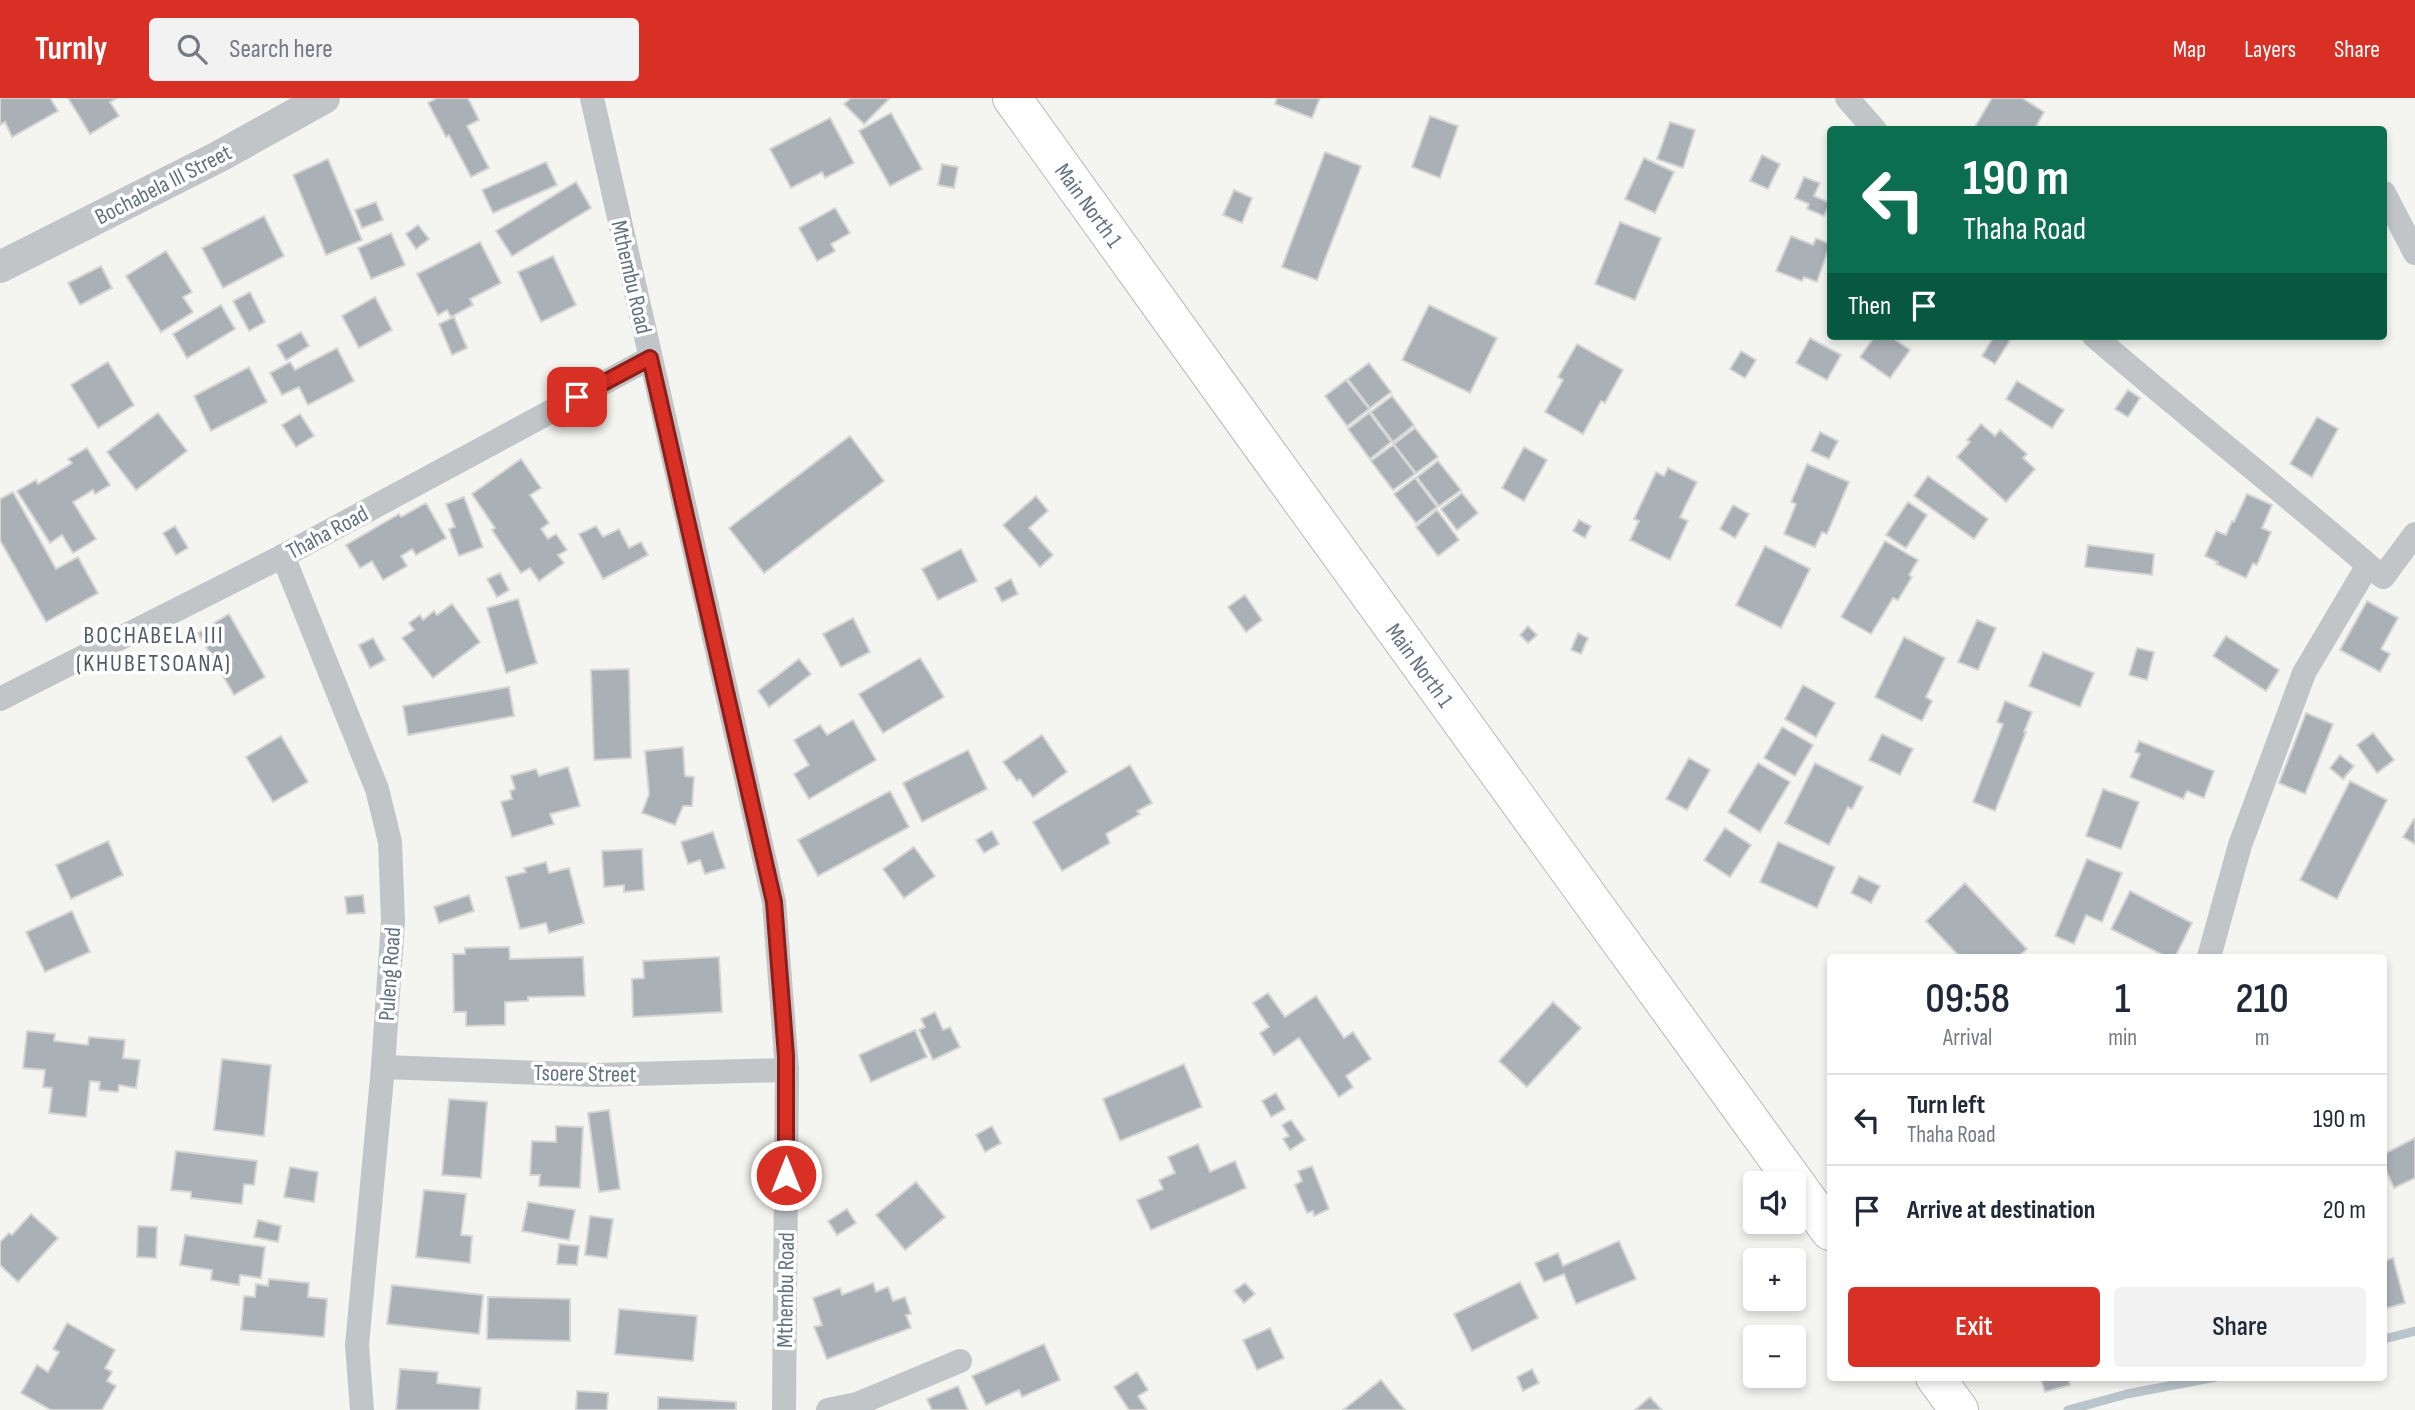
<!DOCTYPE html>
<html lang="en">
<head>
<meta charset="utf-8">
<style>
	body { margin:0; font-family:"Sofia Sans Condensed",sans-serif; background:#f2f2f3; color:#1f2937; height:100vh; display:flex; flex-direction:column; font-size:26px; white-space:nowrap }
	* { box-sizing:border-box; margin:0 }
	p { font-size:23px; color:#747a83 }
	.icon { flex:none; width:38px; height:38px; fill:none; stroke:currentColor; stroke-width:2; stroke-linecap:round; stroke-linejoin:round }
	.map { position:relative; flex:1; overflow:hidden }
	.sheet { position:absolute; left:1827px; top:856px; width:560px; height:427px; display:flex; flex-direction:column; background:#fff; border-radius:7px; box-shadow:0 4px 10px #0003 }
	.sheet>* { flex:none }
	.banner { position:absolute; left:1827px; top:28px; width:560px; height:214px; border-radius:7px; box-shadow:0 4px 10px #0003; background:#0b6e4f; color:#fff; overflow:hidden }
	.fabs { position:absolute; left:1743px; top:1073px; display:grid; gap:14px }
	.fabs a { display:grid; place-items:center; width:63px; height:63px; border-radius:7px; background:#fff; box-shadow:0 4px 10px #0003; font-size:35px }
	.pin { position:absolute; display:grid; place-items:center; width:60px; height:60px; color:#fff; margin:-30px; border-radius:14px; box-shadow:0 4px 10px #0006 }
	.me { position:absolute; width:77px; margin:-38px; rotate:0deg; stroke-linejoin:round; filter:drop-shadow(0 0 5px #0008) }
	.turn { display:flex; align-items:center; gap:24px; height:147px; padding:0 21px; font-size:32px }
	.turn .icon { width:91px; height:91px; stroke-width:2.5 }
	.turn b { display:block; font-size:49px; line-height:60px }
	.then { display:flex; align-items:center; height:66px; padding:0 21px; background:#0003; gap:14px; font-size:26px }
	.eta { display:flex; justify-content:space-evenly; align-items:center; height:119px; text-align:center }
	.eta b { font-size:42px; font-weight:600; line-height:49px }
	.action { display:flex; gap:14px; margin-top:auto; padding:14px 21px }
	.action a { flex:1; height:80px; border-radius:7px; background:#d93025; color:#fff; font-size:28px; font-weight:600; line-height:80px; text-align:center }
	.action a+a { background:#f2f2f3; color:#1f2937 }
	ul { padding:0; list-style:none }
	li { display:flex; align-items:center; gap:21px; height:91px; padding:0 21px; border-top:2px solid #e0e1e3 }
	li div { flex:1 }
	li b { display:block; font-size:26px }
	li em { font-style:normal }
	header { display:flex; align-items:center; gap:42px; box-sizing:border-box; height:98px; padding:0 35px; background:#d93025; color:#fff }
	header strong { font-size:33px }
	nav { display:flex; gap:38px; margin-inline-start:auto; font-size:24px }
	.search { width:490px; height:63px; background:#f2f2f3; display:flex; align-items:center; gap:18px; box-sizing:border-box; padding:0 24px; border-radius:7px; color:#747a83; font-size:26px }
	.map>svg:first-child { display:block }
</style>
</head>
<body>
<header>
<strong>Turnly</strong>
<div class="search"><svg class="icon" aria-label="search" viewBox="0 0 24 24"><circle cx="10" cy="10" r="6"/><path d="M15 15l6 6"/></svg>Search here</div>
<nav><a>Map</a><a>Layers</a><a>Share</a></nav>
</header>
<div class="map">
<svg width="2415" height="1312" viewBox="0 0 2415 1312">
	<rect width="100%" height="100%" fill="#f4f4f0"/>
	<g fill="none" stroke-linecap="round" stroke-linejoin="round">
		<g stroke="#bac5cb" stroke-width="9">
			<path d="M2384,1241L2415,1233"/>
			<path d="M2068,1312L2127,1296L2216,1279"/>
		</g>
	</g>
	<g fill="#a9b0b6" stroke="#d5d5d3" stroke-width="2">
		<path d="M0,0H50L58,13L12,39L5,24L0,27Z"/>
		<path d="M68,0H117L110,4L119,18L90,36Z"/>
		<path d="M437,0H468L479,22L467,28L489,70L471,79L449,37L446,39L428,5Z"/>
		<path d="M851,0H890L864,26L844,6Z"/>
		<path d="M1277,0H1320L1312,20L1275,6Z"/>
		<path d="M1992,0H2022L2044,14L2034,32H1973Z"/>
		<path d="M891,15L922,71L890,88L859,33Z"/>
		<path d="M1430,18L1458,28L1440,80L1412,69Z"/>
		<path d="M830,20L854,65L825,80L822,74L791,90L770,51Z"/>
		<path d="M1670,24L1695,32L1683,70L1657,61Z"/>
		<path d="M1325,54L1361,68L1317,182L1282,169Z"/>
		<path d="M1762,57L1780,66L1768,91L1750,83Z"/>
		<path d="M1644,60L1674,74L1655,115L1625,101Z"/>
		<path d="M328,61L362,142L326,157L293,77Z"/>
		<path d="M546,64L557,87L493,115L482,92Z"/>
		<path d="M942,66L958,69L954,90L938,87Z"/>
		<path d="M1804,79L1820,85L1814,98L1830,105L1824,118L1807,111L1809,106L1795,100Z"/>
		<path d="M576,84L591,110L512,158L496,133Z"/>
		<path d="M1234,92L1252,100L1242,125L1223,117Z"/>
		<path d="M376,104L383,122L362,130L355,112Z"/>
		<path d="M835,110L850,135L831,146L835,153L817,163L799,130Z"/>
		<path d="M264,118L284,158L223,190L202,150Z"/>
		<path d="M1620,124L1661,140L1635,202L1595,186Z"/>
		<path d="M418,127L429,141L416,151L406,136Z"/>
		<path d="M391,135L405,167L371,181L358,150Z"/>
		<path d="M1791,138L1813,147L1816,140L1830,146L1817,184L1804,179L1802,183L1776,173Z"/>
		<path d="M480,144L501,185L470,201L473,207L451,219L447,212L438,217L417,176Z"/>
		<path d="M166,153L192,194L183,199L193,214L161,234L126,178Z"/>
		<path d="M553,158L576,207L541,224L518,174Z"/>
		<path d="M101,168L112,190L80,207L68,185Z"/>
		<path d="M250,194L265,224L249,233L233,203Z"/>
		<path d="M375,199L392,232L359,250L342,218Z"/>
		<path d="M221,207L235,231L187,260L173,236Z"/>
		<path d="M1429,207L1497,240L1470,295L1402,262Z"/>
		<path d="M454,219L467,250L452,257L439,226Z"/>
		<path d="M301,234L309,248L286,262L277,247Z"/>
		<path d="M1875,238H1890L1910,252L1890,280L1860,259Z"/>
		<path d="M1994,238H2003L2010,242L1995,266L1982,258Z"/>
		<path d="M1810,240L1841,257L1827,282L1796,265Z"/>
		<path d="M1577,246L1623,272L1605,305L1601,303L1583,336L1545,314L1563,282L1558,279Z"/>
		<path d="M337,250L354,283L308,307L299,289L282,297L270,275L290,264L295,272Z"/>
		<path d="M1741,253L1756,262L1745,280L1730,271Z"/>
		<path d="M108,264L134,307L98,330L71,287Z"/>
		<path d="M1369,265L1391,294L1370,310L1348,281Z"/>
		<path d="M249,269L267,304L211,333L194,298Z"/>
		<path d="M1346,282L1369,311L1347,328L1325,298Z"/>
		<path d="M2017,283L2064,312L2052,330L2006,301Z"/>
		<path d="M2128,292L2140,300L2128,319L2115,311Z"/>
		<path d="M1392,298L1414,327L1393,344L1371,314Z"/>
		<path d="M158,315L187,353L136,392L107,354Z"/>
		<path d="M1369,315L1391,344L1370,361L1348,331Z"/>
		<path d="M300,316L314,338L296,349L282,327Z"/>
		<path d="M2317,319L2338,331L2312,379L2290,366Z"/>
		<path d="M1981,326L1995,338L2000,332L2027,356L2023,360L2035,371L2006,404L1957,359L1970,344L1967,342Z"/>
		<path d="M1415,330L1438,359L1416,375L1394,346Z"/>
		<path d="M1820,334L1838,343L1829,361L1811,353Z"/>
		<path d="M850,338L884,383L764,475L729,430Z"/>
		<path d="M1393,347L1415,376L1393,392L1371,363Z"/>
		<path d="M1524,349L1547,362L1524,403L1502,390Z"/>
		<path d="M87,350L110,387L95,396L93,392L73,404L96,441L73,455L62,437L50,445L17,393L36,382L38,386L72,365L68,361Z"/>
		<path d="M521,361L541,390L530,397L549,425L541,431L548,441L556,436L567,452L558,457L564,465L539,483L530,470L521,475L492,432L495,430L472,396Z"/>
		<path d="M1438,363L1461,392L1439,408L1417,379Z"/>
		<path d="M1807,366L1849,384L1827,436L1822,434L1815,449L1784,436L1796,406L1791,404Z"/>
		<path d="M1668,370L1697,384L1680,419L1688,423L1670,462L1630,442L1639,423L1634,421L1656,374L1664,378Z"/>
		<path d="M1928,378L1988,421L1974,441L1914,398Z"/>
		<path d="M1415,380L1437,409L1416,425L1394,396Z"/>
		<path d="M13,394L56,471L78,459L98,495L46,524L0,442V401Z"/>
		<path d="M1462,395L1478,415L1457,432L1441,411Z"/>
		<path d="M2247,396L2272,407L2262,430L2271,434L2257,467L2253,465L2246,480L2216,466L2218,464L2205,458L2216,433L2226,437L2232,423L2234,424Z"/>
		<path d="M1036,398L1048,413L1029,430L1053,457L1040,469L1003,427Z"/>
		<path d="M464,399L483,449L459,458L449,431L455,429L446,406Z"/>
		<path d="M1908,404L1927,417L1906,450L1886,437Z"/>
		<path d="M426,405L446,440L416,457L412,451L401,458L407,468L383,482L372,463L360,470L346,447L399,416L401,419Z"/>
		<path d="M1733,407L1749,416L1735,440L1720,431Z"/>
		<path d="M1437,412L1459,442L1438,458L1416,429Z"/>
		<path d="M1579,422L1591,428L1585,440L1573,433Z"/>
		<path d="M175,428L188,450L176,457L163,435Z"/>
		<path d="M596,428L603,439L619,431L629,450L641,444L648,457L603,481L579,436Z"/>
		<path d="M1885,443L1918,462L1909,477L1912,479L1898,502L1893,500L1871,536L1841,519Z"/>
		<path d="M2088,447L2154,456L2152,477L2085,469Z"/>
		<path d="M1765,448L1810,471L1781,530L1736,507Z"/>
		<path d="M961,451L977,483L938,502L922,471Z"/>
		<path d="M500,475L509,492L497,499L487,481Z"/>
		<path d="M1011,481L1018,496L1002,504L995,490Z"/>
		<path d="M1245,497L1262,522L1246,534L1228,509Z"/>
		<path d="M518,501L537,565L506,575L487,510Z"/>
		<path d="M2367,503L2398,520L2381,551L2390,556L2380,574L2340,552Z"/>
		<path d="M452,506L480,544L433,580L402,540L414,532L409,525L420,517L423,522L434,513L437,517Z"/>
		<path d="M229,516L265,579L234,597L198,535Z"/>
		<path d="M853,520L870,554L841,569L823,536Z"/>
		<path d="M1977,522L1996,530L1978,572L1958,564Z"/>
		<path d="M1528,528L1537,537L1528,545L1520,537Z"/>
		<path d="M1578,535L1588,540L1581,556L1571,552Z"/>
		<path d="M2226,538L2279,572L2266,593L2213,558Z"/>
		<path d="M1904,539L1945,560L1926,599L1932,603L1922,623L1875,599Z"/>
		<path d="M373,540L385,562L370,570L359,547Z"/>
		<path d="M2137,550L2154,554L2147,582L2129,577Z"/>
		<path d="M2043,554L2094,575L2080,609L2029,588Z"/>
		<path d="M920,560L944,599L883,635L859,596Z"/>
		<path d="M799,561L811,576L769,609L758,593Z"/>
		<path d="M629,571L631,660L594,662L591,572Z"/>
		<path d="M1803,587L1835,605L1816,639L1785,621Z"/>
		<path d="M509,589L514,618L408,637L403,608Z"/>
		<path d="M2005,603L2032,614L2024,634H2026L1995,713L1973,704L2003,626L1997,624Z"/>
		<path d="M2306,615L2333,626L2305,696L2279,685Z"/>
		<path d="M853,622L876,662L809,701L794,676L809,667L794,642L820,627L827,637Z"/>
		<path d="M1782,629L1813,647L1795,678L1764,660Z"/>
		<path d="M2373,635L2394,662L2377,675L2357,647Z"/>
		<path d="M1882,636L1913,651L1900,677L1869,662Z"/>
		<path d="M1042,637L1067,674L1033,699L1020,681L1017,683L1003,664Z"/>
		<path d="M281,638L308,684L273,704L246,659Z"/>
		<path d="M2139,643L2214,673L2204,700L2187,693L2183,701L2130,679L2140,656L2135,654Z"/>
		<path d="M683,649L685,678L694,679L692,708H683L675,727L642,715L649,696L645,653Z"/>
		<path d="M968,652L987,691L922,724L903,685Z"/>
		<path d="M2340,657L2354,668L2343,681L2330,670Z"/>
		<path d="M1689,660L1710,672L1687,712L1666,701Z"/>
		<path d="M1758,665L1790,684L1760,734L1728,714Z"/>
		<path d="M1815,665L1863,689L1852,711L1848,709L1829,747L1785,725Z"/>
		<path d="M1130,667L1152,705L1137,713L1140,716L1106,736L1110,745L1062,773L1033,724Z"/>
		<path d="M568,669L580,708L550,716L554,726L512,739L501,704L512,701L510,693L515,691L511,678L536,671L539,678Z"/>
		<path d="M2350,683L2387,702L2337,801L2300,782Z"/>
		<path d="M2103,691L2139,704L2121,751L2086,738Z"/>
		<path d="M890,693L909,729L818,778L798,742Z"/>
		<path d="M2414,721H2415V746L2403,739Z"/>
		<path d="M1725,730L1751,747L1730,779L1704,762Z"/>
		<path d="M992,733L999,746L984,755L976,742Z"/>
		<path d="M713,734L725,770L705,776L700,762L688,766L681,744Z"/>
		<path d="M108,743L123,777L71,801L56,767Z"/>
		<path d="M1778,744L1835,769L1817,810L1760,784Z"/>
		<path d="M914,749L935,778L904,800L883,771Z"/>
		<path d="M642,751L644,792L624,794V787L604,789L602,753Z"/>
		<path d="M2087,761L2122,775L2102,824L2086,817L2074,846L2055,838Z"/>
		<path d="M546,764L549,775L569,770L584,825L549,835L546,825L520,831L506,779L526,774L524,770Z"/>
		<path d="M1859,778L1880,788L1871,805L1851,795Z"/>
		<path d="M1965,785L2027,851L2018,859H1960L1926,823Z"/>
		<path d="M2130,793L2192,825L2175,859H2167L2111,831Z"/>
		<path d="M363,797L365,815L347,816L345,799Z"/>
		<path d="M469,797L474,813L439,825L434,809Z"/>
		<path d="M72,813L90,854L45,874L26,834Z"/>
		<path d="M509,849L510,861L583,859L585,898L528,899V903L505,904V927L466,928V914H454L453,856H465V850Z"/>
		<path d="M719,859L722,914L633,919L632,881L644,880L643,863Z"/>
		<path d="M1268,895L1285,919L1316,898L1344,940L1353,934L1371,961L1346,978L1353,989L1339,999L1299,940L1274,957L1260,935L1269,929L1253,905Z"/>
		<path d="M1553,904L1581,930L1527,989L1499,963Z"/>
		<path d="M935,914L943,932L950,929L960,949L933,962L919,932L925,929L921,921Z"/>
		<path d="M915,932L927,959L871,984L859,957Z"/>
		<path d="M27,933L55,936L54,943L88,947L89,939L125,942L123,960L140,962L136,990L119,987L118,994L99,992L100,984L90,983L86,1019L49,1015L52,990L43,989L45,972L23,970Z"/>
		<path d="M222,961L271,967L264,1038L214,1032Z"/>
		<path d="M1184,966L1202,1009L1120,1043L1103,1001Z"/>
		<path d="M1276,995L1285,1011L1271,1019L1262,1003Z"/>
		<path d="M449,1001L487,1004L481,1080L442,1077Z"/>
		<path d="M609,1012L620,1091L599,1094L588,1015Z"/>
		<path d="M1291,1022L1305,1042L1290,1052L1283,1041L1289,1038L1282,1027Z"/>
		<path d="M556,1028L583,1029L580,1090L539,1088L540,1077H530L532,1043L556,1044Z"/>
		<path d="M992,1028L1001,1045L985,1054L976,1037Z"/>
		<path d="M2415,1040V1080L2394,1090L2384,1068V1056Z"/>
		<path d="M1198,1046L1210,1074L1235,1063L1246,1090L1151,1132L1137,1102L1163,1091L1159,1082L1175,1075L1168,1059Z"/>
		<path d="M176,1053L257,1063L254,1087L244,1086L242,1106L191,1100V1094L171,1092Z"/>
		<path d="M1312,1068L1329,1111L1314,1118L1313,1113L1307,1115L1295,1087L1302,1083L1298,1073Z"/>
		<path d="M290,1069L318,1074L314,1104L284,1099Z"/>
		<path d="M916,1084L945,1119L905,1152L876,1117Z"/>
		<path d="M424,1092L466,1096L461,1137L472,1138L470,1165L416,1159Z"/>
		<path d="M528,1104L575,1112L569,1142L522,1133Z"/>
		<path d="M847,1111L856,1125L837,1137L828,1123Z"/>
		<path d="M31,1116L58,1140L18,1184L0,1167V1144L9,1135L12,1137Z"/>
		<path d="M590,1118L613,1121L607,1160L585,1157Z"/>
		<path d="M258,1122L281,1128L278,1144L254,1139Z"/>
		<path d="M138,1128L157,1129L156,1160L137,1159Z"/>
		<path d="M185,1137L265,1149L261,1180L240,1177L239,1187L211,1182L212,1172L180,1167Z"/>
		<path d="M1619,1143L1636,1181L1576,1206L1564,1176L1544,1184L1535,1165L1558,1155L1563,1168Z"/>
		<path d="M559,1146L579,1148L577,1167L557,1166Z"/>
		<path d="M2393,1160L2405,1205L2384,1211V1163Z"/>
		<path d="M269,1181L309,1185L308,1199L327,1201L324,1239L241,1232L244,1198L255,1199L256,1186L268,1188Z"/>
		<path d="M1520,1184L1538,1220L1472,1253L1454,1216Z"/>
		<path d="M873,1185L876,1194L888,1189L893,1203L905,1199L911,1216L906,1217L911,1230L827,1261L814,1229L822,1227L813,1200L840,1190L842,1197Z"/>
		<path d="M1245,1185L1255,1196L1244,1205L1234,1193Z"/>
		<path d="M392,1187L483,1197L479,1236L387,1226Z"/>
		<path d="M488,1199L570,1201V1243L487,1241Z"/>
		<path d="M619,1211L697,1218L693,1263L615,1256Z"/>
		<path d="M67,1225L115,1252L105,1270L112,1274L107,1283L116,1288L102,1312H51L21,1295L37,1267L48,1274L59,1254L53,1251Z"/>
		<path d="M1270,1230L1284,1260L1257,1272L1243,1242Z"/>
		<path d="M1044,1246L1060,1282L1022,1299L1019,1292L986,1307L972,1278Z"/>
		<path d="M400,1271L438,1274L437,1285L481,1290L479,1312H396Z"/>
		<path d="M1532,1271L1539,1285L1523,1293L1517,1279Z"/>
		<path d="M1137,1274L1148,1292L1138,1298L1147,1312H1129L1114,1289Z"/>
		<path d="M2040,1279H2068L2070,1287L2045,1294Z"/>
		<path d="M1381,1282L1405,1312H1343Z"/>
		<path d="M958,1288L968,1312H932L927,1301Z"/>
		<path d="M577,1293L608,1295L607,1312H576Z"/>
		<path d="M658,1299L736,1304V1312H658Z"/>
		<path d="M1650,1299L1662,1312H1635Z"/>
	</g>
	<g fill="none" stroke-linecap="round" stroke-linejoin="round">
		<defs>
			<g id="primary">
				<path d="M1012,0L1252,334L1830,1133"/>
				<path d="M1935,1279L1959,1312"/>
			</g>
		</defs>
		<use href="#primary" stroke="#b4b8bc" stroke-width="40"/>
		<g stroke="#c1c5c8" stroke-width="24">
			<path d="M592,0L774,804L787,972L784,1312"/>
			<path d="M1847,0L1875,32"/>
			<path d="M2384,95L2415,155"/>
			<path d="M2094,238C2184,316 2278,389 2368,467L2304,575L2240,747L2209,859"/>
			<path d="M283,458L377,691L390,744L393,823L383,969L357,1247L362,1312"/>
			<path d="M2368,467L2383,479L2415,436"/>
			<path d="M0,601L283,458L650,260"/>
			<path d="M383,969L595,977L787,972"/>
			<path d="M828,1312L857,1306L960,1263"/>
		</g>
		<path stroke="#c1c5c8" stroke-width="32" d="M0,169L220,58L324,0"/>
		<use href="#primary" stroke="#fff" stroke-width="38"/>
	</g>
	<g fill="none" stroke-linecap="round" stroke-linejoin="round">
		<defs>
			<path id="route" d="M577,299L650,260L774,804L786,958V1077"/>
		</defs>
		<use href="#route" stroke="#8d1f18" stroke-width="18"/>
		<use href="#route" stroke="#d93025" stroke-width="12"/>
	</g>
	<g text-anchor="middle" stroke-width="7" stroke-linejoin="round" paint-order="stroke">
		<g font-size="23" fill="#627281" stroke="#fff">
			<text transform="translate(163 86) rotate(-27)" y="8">Bochabela III Street</text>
			<text transform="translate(1089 107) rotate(54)" y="8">Main North 1</text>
			<text transform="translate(632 179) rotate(77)" y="8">Mthembu Road</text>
			<text transform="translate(327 434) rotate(-28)" y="8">Thaha Road</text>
			<text transform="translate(1420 567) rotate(54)" y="8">Main North 1</text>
			<text transform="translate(389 876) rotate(-86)" y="8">Puleng Road</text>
			<text transform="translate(585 975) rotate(1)" y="8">Tsoere Street</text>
			<text transform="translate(785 1192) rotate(-89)" y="8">Mthembu Road</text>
		</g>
		<g font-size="24" letter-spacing="2" fill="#505b66" stroke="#fff">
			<text x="154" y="545">BOCHABELA III<tspan x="154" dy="28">(KHUBETSOANA)</tspan></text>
		</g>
	</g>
</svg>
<div class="fabs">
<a><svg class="icon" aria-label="sound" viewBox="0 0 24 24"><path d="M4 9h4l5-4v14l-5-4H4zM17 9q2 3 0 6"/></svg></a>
<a>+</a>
<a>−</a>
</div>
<div class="pin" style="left:577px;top:299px;background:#d93025"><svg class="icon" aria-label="arrive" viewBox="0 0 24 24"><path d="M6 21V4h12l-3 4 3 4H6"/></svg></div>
<svg class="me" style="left:786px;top:1077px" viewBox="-20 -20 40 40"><circle r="17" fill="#d93025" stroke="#fff" stroke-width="3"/><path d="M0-11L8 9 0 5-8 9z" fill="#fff"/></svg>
<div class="banner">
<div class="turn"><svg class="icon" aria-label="left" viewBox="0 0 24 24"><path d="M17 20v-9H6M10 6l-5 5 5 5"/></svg><div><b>190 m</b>Thaha Road</div></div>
<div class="then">Then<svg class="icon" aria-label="arrive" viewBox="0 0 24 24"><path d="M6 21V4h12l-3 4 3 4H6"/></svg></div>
</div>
<section class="sheet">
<div class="eta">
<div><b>09:58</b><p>Arrival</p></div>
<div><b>1</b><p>min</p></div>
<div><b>210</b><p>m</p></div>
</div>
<ul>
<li><svg class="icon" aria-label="left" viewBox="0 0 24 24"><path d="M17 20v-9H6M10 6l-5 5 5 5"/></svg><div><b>Turn left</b><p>Thaha Road</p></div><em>190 m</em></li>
<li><svg class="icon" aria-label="arrive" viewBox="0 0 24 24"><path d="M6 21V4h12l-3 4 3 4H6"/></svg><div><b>Arrive at destination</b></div><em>20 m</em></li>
</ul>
<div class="action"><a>Exit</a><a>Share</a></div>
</section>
</div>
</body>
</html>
